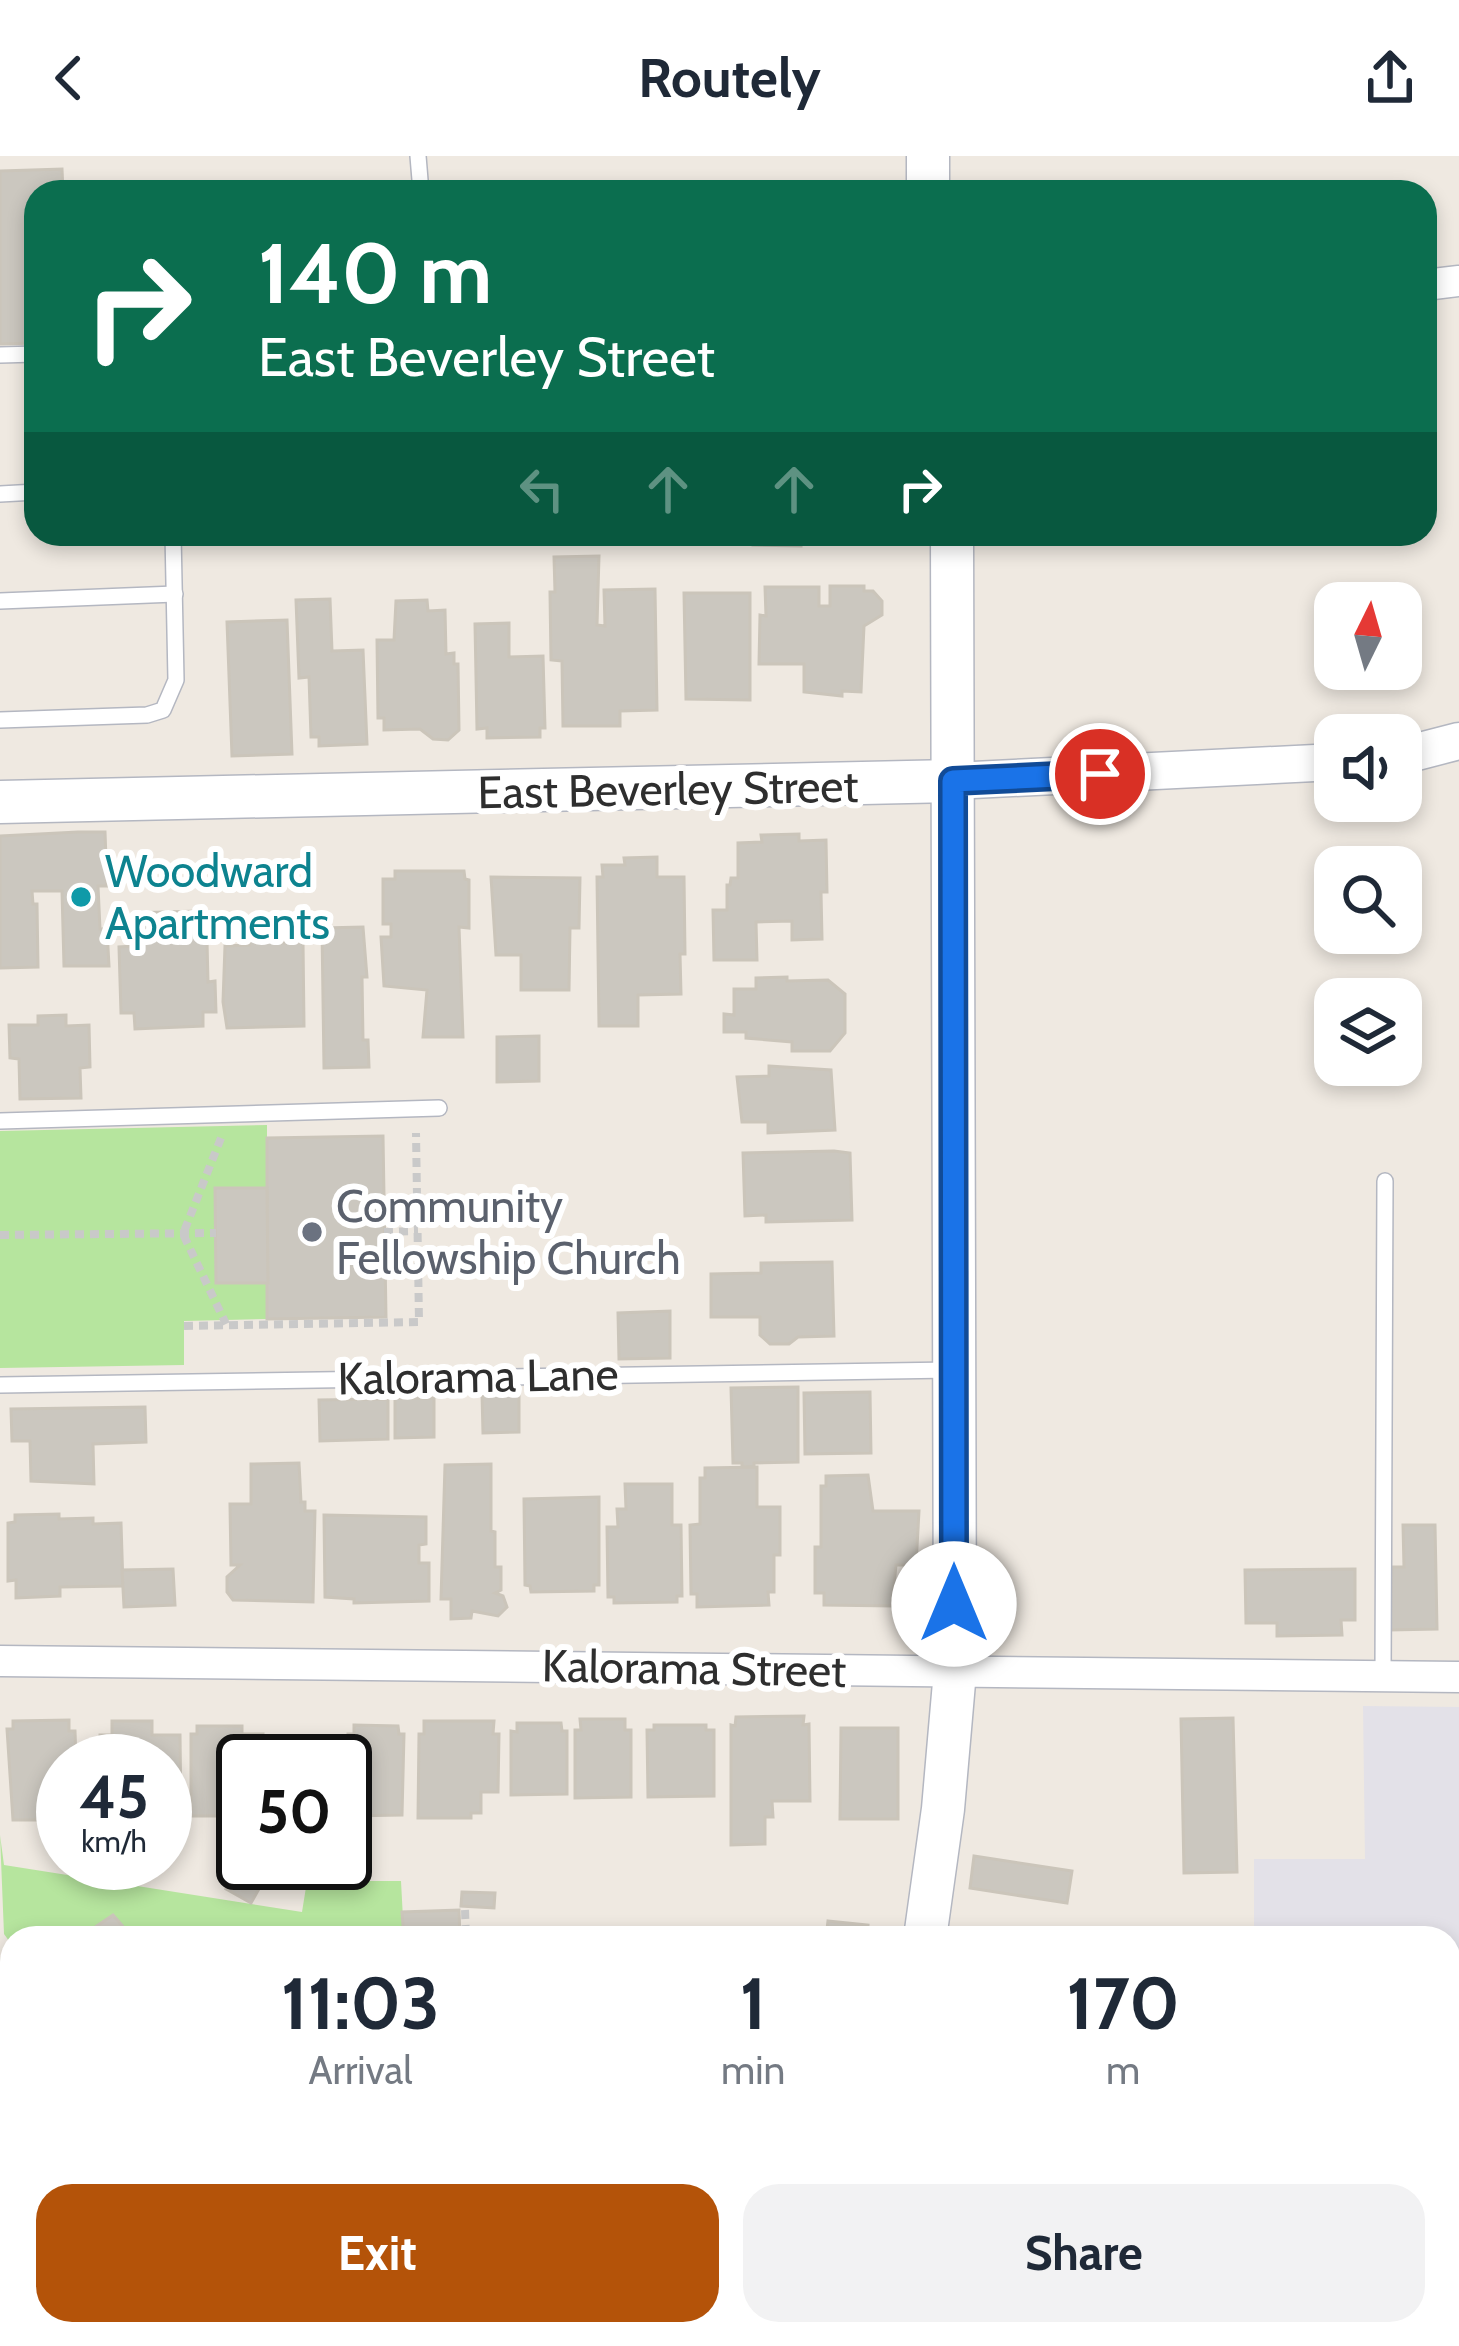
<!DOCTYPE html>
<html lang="en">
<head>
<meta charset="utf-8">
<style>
	body { margin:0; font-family:Cabin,sans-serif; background:#f2f2f3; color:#1f2937; height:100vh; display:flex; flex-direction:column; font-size:45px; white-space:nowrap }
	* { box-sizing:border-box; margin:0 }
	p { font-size:39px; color:#747a83 }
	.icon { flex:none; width:66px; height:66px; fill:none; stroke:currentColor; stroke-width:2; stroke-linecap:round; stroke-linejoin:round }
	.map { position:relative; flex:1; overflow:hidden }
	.drawer { position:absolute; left:0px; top:1770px; width:1461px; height:420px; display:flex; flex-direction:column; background:#fff; border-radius:36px 36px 0 0; box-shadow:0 6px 18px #0003 }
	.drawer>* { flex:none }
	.banner { position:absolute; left:24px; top:24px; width:1413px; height:366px; border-radius:36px; box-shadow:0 6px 18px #0003; background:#0b6e4f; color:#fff; overflow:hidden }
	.needle { width:78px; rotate:5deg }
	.fabs { position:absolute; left:1314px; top:426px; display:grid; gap:24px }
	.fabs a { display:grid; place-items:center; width:108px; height:108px; border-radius:24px; background:#fff; box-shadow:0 6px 18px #0003; font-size:60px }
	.speed { position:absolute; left:36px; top:1578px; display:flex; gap:24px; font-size:60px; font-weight:700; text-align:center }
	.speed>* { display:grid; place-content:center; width:156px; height:156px; border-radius:50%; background:#fff; box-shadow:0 6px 18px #0003; line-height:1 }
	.speed small { font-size:30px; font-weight:400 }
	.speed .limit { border:6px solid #111; border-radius:18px; background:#fff; color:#111 }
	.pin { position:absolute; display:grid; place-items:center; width:102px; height:102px; color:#fff; margin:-51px; border:6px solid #fff; border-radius:50%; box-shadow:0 3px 12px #0007 }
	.me { position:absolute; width:132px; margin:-66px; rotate:0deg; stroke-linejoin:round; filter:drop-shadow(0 0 9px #0008) }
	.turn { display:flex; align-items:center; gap:42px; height:252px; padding:0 36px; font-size:54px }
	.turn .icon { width:156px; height:156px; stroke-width:2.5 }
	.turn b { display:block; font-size:84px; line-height:102px }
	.lanes { display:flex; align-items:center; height:114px; padding:0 36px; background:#0003; justify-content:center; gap:60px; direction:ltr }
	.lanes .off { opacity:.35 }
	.eta { display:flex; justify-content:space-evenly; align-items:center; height:204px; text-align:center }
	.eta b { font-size:72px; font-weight:700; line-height:84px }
	.primary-button { display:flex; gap:24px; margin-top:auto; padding:24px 36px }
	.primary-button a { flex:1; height:138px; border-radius:36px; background:#b45309; color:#fff; font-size:48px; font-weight:700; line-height:138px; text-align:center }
	.primary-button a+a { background:#f2f2f3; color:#1f2937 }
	header { display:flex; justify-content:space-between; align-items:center; height:156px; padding:0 36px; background:#fff; font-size:54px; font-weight:700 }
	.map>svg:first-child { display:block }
</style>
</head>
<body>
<header><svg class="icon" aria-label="back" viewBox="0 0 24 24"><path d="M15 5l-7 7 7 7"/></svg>Routely<svg class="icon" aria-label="share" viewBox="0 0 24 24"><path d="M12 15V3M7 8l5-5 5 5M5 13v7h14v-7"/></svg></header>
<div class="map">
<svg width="1459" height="2190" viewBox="0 0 1459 2190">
	<rect width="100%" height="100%" fill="#efe9e1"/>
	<path fill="#e3e1e8" d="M1363,1550L1459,1551V2190H1339L1061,2178H1449V1782H957L959,1772L1254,1777V1703H1365Z"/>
	<g fill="#b6e59e">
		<path d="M267,969V1032H216V1127H268L267,1163L184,1165V1209L0,1212V975Z"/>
		<path d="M0,1679L4,1709L302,1756L307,1725H401L404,1782H133L113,1759L79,1782H12V1789L4,1778Z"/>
	</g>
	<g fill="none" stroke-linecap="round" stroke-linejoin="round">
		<g stroke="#75cff0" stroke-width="12">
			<path d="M0,2129L12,2141"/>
			<path d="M1449,2170H1459"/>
			<path d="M95,2178L124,2190"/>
			<path d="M1367,2178H1372"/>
		</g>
	</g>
	<g fill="#cbc7bf" stroke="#cbc5ba" stroke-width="3">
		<path d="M62,13L63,36H36V187L0,188V15Z"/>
		<path d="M753,378H807V385H801V390L753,389Z"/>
		<path d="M599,400L597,469L605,470L604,434L655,433L657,554L620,555V570H563L562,505L551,504L550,436H555L554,401Z"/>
		<path d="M830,430H864V435H873L882,445V459L864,470L861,536L842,535V540L804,536V508H759L760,459L766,460L765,431H819V450H830Z"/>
		<path d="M684,437H750V544L686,543Z"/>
		<path d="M330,443L332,495L363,494L367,588L319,590V581H311L309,521L299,522L296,444Z"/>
		<path d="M427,444L428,455L445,454L446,498L454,497V508H458L459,574L448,584L433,583L420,573L384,574V562H378L377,484H394L396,445Z"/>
		<path d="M287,464L292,598L232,600L227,466Z"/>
		<path d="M509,467V501L543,500L545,572H540V581L487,582V572L477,573L475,468Z"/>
		<path d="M78,676H105L107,730H98L100,773H107L109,810H64L62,735H32L33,748H37L38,811L0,812V680Z"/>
		<path d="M799,678V685L826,684L827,736H821L822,783L792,784V765L756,766L757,804H714L713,754H727V729H730L731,722H738V687L762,686L761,679Z"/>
		<path d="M657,701V721H684L685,798H680L681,838L638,839V870H599L597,721H603L602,709H625L624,702Z"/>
		<path d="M395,715H464L465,723L469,724V772L459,771L463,881H423L427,834L384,830L381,781H391V768H383V723H395Z"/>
		<path d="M491,721L580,722L579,772H570L569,834H521V799H496Z"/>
		<path d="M198,755L200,786L207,785L208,826L215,825L216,856H203V870L135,873L134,857H121L119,791L134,790L133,757Z"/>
		<path d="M363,771L367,821H362L363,884H368L369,911L324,912L322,772Z"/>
		<path d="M249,778H279L280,787L303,786L304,870L227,872L223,846L225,790L249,789Z"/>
		<path d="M787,821V825L828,824L845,838V877L830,895H792V886L746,882V876H724V858L734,859V833H756V822Z"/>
		<path d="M66,859V870L89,869L90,911L80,912L81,942L20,943L19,903L10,902L9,869H38V860Z"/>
		<path d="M539,880V925L497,926V881Z"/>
		<path d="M769,910L831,914L835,974L768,977V966H742L737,921L769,920Z"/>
		<path d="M383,980L386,1161L267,1163V982Z"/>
		<path d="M834,995L850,997L852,1064L766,1066V1059L745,1060L743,997Z"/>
		<path d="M215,1032H267L268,1127H216Z"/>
		<path d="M832,1106L834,1180L798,1181L789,1188H770L760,1179V1161H711V1118L761,1117V1107Z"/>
		<path d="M670,1155V1202L619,1203L618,1157Z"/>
		<path d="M798,1231V1306L754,1307V1311H742V1307H733L731,1232Z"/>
		<path d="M519,1236V1276L483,1277L482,1237Z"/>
		<path d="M870,1236L871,1297L805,1298L804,1237Z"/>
		<path d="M395,1242H434V1281L395,1282Z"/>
		<path d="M388,1243V1283L320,1285L319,1244Z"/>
		<path d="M145,1251L146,1286L93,1288L94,1328L31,1325L30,1285H12L11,1253Z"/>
		<path d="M299,1307L301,1346H305V1355H315L313,1446L233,1444L227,1436V1421L240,1409H231L230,1348H251V1308Z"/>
		<path d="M491,1308V1375L495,1376V1411H501V1434L495,1437L503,1440L507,1451L498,1460L472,1455L471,1462L451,1463V1443H441L445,1309Z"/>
		<path d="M757,1311V1351H780V1399H774V1436H768L769,1449L697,1451V1438H691L690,1369L700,1368V1322H705V1312Z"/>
		<path d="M868,1319L873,1355H919L916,1409H896L892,1450L824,1449V1437H815V1391H821V1330H826V1320Z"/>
		<path d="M625,1328H672V1369H681L682,1440H677V1446L614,1447V1441H608L607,1371H618L617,1353H626Z"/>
		<path d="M599,1341V1429H594V1435L531,1436L530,1430L525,1429L524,1343Z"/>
		<path d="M59,1358V1363L93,1362V1368L121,1367L123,1430L60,1431V1440L16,1442V1424L8,1425V1367L15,1366V1359Z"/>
		<path d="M324,1359L426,1361V1388L419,1389V1407H429V1445L354,1447V1443L325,1441Z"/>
		<path d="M1403,1369H1435L1437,1473L1390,1474L1392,1411H1404Z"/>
		<path d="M173,1413L175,1449L124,1451L122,1414Z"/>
		<path d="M1355,1413V1464H1341L1342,1479L1277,1480V1467H1246L1245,1414Z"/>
		<path d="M804,1560L803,1569L809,1568L810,1645H772L773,1661H765V1688L731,1689V1569L735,1570L736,1561Z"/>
		<path d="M1233,1562L1237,1716L1184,1717L1181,1563Z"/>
		<path d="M580,1563H625V1574H631V1641L575,1642V1574H581Z"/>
		<path d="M69,1564V1575H75L76,1605H63V1664H13L7,1573H13V1565Z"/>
		<path d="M112,1565H152V1579H180L181,1659H165V1605H100V1579H112Z"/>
		<path d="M424,1565H494L493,1578H499L498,1636H481V1657H471V1662H418L419,1578H424Z"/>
		<path d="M517,1567H561L562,1575H567V1638L511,1639V1575L517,1576Z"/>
		<path d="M354,1569L398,1570L399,1578H404L402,1659L347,1660L348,1578H354Z"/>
		<path d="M654,1569H706V1574H714V1640L648,1641L647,1574H654Z"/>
		<path d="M197,1570H242V1578H263L262,1601H286V1605H243V1660H191V1578H197Z"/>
		<path d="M841,1572H898V1663H840Z"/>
		<path d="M974,1700L1072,1715L1067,1747L970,1732Z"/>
		<path d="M243,1703V1707H259L270,1713L251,1747L226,1733Z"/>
		<path d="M462,1736L495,1737L494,1752L461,1750Z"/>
		<path d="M459,1754L460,1782H404L402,1756Z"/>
		<path d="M113,1759L133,1782H79Z"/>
		<path d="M828,1765L868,1769L867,1782H826Z"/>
		<path d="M0,1919L12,1933V1953L0,1966Z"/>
		<path d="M12,1953V2085L0,2099V1966Z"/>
		<path d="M12,2085V2119L0,2107V2099Z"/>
		<path d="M165,2178H263L258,2190H171L161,2187Z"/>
		<path d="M263,2178H462L469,2190H258Z"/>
	</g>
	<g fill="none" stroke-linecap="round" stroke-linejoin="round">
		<defs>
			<g id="service">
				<path d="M418,0L421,36"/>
				<path d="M0,199L36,198"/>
				<path d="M0,338L36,336"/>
				<path d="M0,445L175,438"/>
				<path d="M0,564L147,559L163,554L176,524L173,378"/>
				<path d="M0,965L439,952"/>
				<path d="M0,1229L951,1214"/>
				<path d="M1383,1520L1385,1025"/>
			</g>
			<g id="minor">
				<path d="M1425,129L1459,125"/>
				<path d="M0,1505L1459,1521"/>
			</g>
			<g id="tertiary">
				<path d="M1401,600L1459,585"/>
				<path d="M953,625L1335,606"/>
			</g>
			<g id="secondary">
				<path d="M928,0V36"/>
				<path d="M0,646L953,625"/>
				<path d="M925,1782L943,1653L955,1515L952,378"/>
				<path d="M816,2190L820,2178"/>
			</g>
			<g id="primary">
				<path d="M0,1839L12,1855"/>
				<path d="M570,2178L597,2190"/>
			</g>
		</defs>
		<use href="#service" stroke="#b4b7c1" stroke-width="18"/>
		<use href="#minor" stroke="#b4b7c1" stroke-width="33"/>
		<use href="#tertiary" stroke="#b4b7c1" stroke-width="39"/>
		<use href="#secondary" stroke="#b4b7c1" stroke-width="45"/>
		<use href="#primary" stroke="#c9c9c9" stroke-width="51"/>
		<g stroke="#c9c9c9" stroke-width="8" stroke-dasharray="9 6" stroke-linecap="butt">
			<path d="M221,982L183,1078L226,1168"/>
			<path d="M384,1076L418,1075"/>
			<path d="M0,1079L216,1077"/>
			<path d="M184,1170L419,1166L416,977"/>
			<path d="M465,1754L466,1782"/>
			<path d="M0,1915L12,1929"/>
		</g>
		<use href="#service" stroke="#fff" stroke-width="15"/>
		<use href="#minor" stroke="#fff" stroke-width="30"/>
		<use href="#tertiary" stroke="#fff" stroke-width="36"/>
		<use href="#secondary" stroke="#fff" stroke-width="42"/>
		<use href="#primary" stroke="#f2d163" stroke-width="48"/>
	</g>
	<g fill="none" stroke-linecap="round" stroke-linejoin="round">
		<defs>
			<path id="route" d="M954,1448L953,625L1100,618"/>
		</defs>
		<use href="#route" stroke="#114b97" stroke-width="30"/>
		<use href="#route" stroke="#1a73e8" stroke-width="21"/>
	</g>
	<circle fill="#0f9aa8" stroke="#fff" stroke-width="4.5" cx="81" cy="741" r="12"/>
	<circle fill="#6b7280" stroke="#fff" stroke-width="4.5" cx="312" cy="1076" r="12"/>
	<g text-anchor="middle" stroke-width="12" stroke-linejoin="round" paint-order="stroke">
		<g font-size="45" fill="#2e2e2e" stroke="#fff">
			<text transform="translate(668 633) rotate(-1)" y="16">East Beverley Street</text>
			<text transform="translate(478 1220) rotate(-1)" y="16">Kalorama Lane</text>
			<text transform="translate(694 1512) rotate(1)" y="16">Kalorama Street</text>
		</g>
		<g font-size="45" fill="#0d838f" stroke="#fff" text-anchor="start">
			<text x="105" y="731">Woodward<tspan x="105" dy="52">Apartments</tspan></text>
		</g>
		<g font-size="45" fill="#5b616d" stroke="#fff" text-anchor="start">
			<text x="336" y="1066">Community<tspan x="336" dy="52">Fellowship Church</tspan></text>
		</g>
	</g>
</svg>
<div class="fabs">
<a><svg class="needle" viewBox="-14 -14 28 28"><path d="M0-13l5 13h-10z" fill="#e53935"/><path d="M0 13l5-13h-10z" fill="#747a83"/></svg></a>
<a><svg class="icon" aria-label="sound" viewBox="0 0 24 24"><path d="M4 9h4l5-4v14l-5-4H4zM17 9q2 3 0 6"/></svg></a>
<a><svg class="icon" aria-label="search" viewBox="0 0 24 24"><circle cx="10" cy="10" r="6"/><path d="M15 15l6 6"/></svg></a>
<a><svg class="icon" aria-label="layers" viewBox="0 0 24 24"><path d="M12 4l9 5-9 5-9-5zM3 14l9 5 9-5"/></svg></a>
</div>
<div class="speed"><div>45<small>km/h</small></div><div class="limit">50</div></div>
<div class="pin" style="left:1100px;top:618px;background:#d93025"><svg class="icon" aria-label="arrive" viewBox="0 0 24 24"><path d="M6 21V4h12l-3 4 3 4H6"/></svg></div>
<svg class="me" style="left:954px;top:1448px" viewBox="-20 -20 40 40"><circle r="19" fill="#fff"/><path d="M0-13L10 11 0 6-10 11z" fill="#1a73e8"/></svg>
<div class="banner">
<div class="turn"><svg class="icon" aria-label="right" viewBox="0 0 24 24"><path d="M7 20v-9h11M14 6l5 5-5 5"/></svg><div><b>140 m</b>East Beverley Street</div></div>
<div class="lanes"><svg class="icon off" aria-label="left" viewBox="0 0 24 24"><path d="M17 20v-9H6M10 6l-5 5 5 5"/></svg><svg class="icon off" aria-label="ahead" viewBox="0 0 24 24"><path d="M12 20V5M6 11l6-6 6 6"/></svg><svg class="icon off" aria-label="ahead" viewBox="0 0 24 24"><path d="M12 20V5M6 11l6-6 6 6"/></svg><svg class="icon" aria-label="right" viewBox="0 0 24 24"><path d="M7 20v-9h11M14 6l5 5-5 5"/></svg></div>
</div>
<section class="drawer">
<div class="eta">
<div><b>11:03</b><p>Arrival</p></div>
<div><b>1</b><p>min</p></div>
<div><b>170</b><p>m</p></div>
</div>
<div class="primary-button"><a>Exit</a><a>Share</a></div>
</section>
</div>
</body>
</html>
